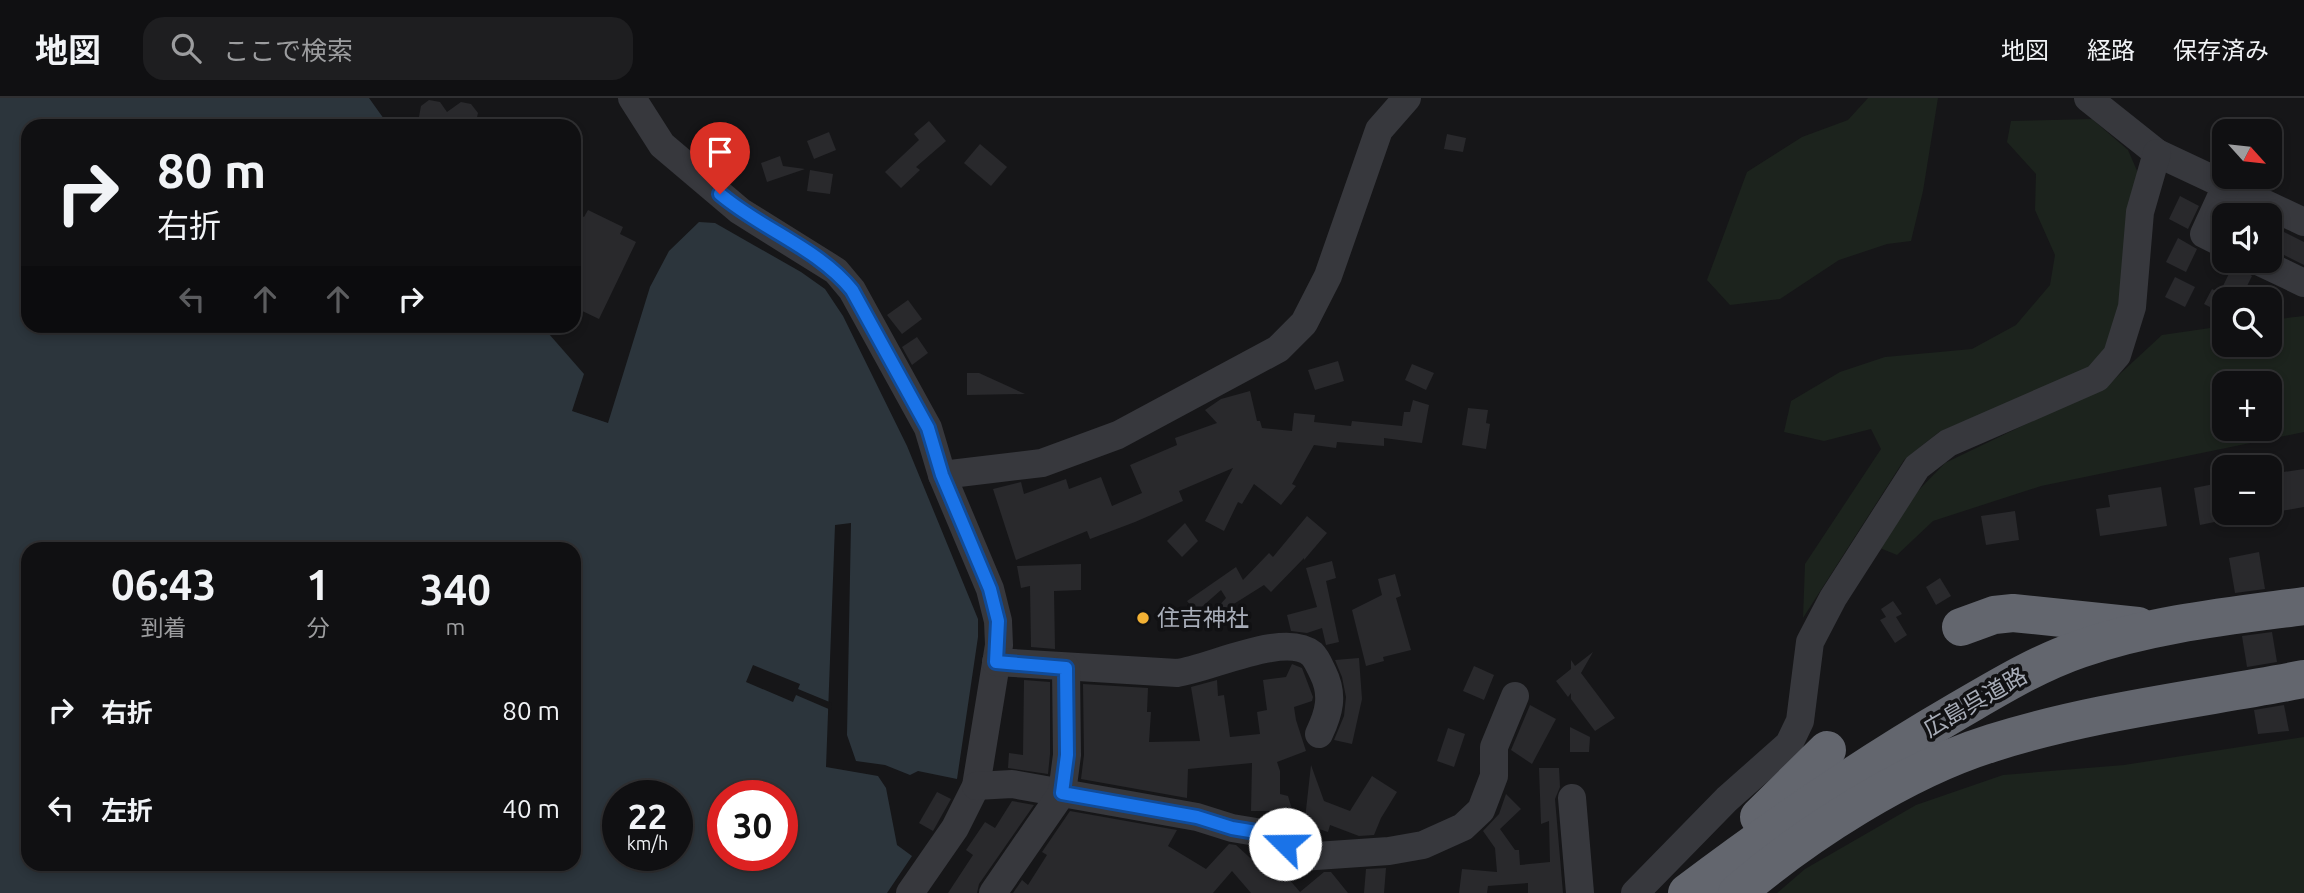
<!DOCTYPE html>
<html lang="ja">
<head>
<meta charset="utf-8">
<style>
	body { margin:0; font-family:Ubuntu,"Noto Sans JP",sans-serif; background:#1e1e20; color:#f1f3f6; height:100vh; display:flex; flex-direction:column; font-size:26px; white-space:nowrap }
	* { box-sizing:border-box; margin:0 }
	p { font-size:23px; color:#9c9d9f }
	.icon { flex:none; width:38px; height:38px; fill:none; stroke:currentColor; stroke-width:2; stroke-linecap:round; stroke-linejoin:round }
	.map { position:relative; flex:1; overflow:hidden }
	.drawer { position:absolute; left:21px; top:444px; width:560px; height:329px; display:flex; flex-direction:column; background:#101012; border-radius:21px; box-shadow:0 4px 10px #0003,0 0 0 2px #303032 }
	.drawer>* { flex:none }
	.guide { position:absolute; left:21px; top:21px; width:560px; height:214px; border-radius:21px; box-shadow:0 4px 10px #0003,0 0 0 2px #303032; background:#101012; color:#f1f3f6; overflow:hidden }
	.needle { width:46px; rotate:117deg }
	.buttons { position:absolute; left:2212px; top:21px; display:grid; gap:14px }
	.buttons a { display:grid; place-items:center; width:70px; height:70px; border-radius:14px; background:#101012; box-shadow:0 4px 10px #0003,0 0 0 2px #303032; font-size:35px }
	.speed { position:absolute; left:602px; top:682px; display:flex; gap:14px; font-size:35px; font-weight:700; text-align:center }
	.speed>* { display:grid; place-content:center; width:91px; height:91px; border-radius:50%; background:#101012; box-shadow:0 4px 10px #0003,0 0 0 2px #303032; line-height:1 }
	.speed small { font-size:18px; font-weight:400 }
	.speed .limit { border:10px solid #d22; background:#fff; color:#111 }
	.pin { position:absolute; display:grid; place-items:center; width:60px; height:60px; color:#fff; margin:-72px -30px; border-radius:50% 50% 50% 0; rotate:-45deg; box-shadow:0 0 7px #0007 }
	.pin .icon { rotate:45deg }
	.me { position:absolute; width:77px; margin:-38px; rotate:292deg; stroke-linejoin:round; filter:drop-shadow(0 0 5px #0008) }
	.turn { display:flex; align-items:center; gap:24px; height:147px; padding:0 21px; font-size:32px }
	.turn .icon { width:91px; height:91px; stroke-width:2.5 }
	.turn b { display:block; font-size:49px; line-height:60px }
	.lanes { display:flex; align-items:center; height:66px; padding:0 21px; background:#0003; justify-content:center; gap:35px; direction:ltr }
	.lanes .off { opacity:.35 }
	.eta { display:flex; justify-content:space-evenly; align-items:center; height:119px; text-align:center }
	.eta b { font-size:42px; font-weight:600; line-height:49px }
	ul { padding:0; list-style:none }
	li { display:flex; align-items:center; gap:21px; height:98px; padding:0 21px }
	li div { flex:1 }
	li b { display:block; font-size:26px }
	li em { font-style:normal }
	header { display:flex; align-items:center; gap:42px; box-sizing:border-box; height:98px; padding:0 35px; background:#101012; border-bottom:2px solid #303032 }
	header strong { font-size:33px }
	nav { display:flex; gap:38px; margin-inline-start:auto; font-size:24px }
	.search { width:490px; height:63px; background:#1e1e20; display:flex; align-items:center; gap:18px; box-sizing:border-box; padding:0 24px; border-radius:21px; color:#9c9d9f; font-size:26px }
	.map>svg:first-child { display:block }
</style>
</head>
<body>
<header>
<strong>地図</strong>
<div class="search"><svg class="icon" aria-label="search" viewBox="0 0 24 24"><circle cx="10" cy="10" r="6"/><path d="M15 15l6 6"/></svg>ここで検索</div>
<nav><a>地図</a><a>経路</a><a>保存済み</a></nav>
</header>
<div class="map">
<svg width="2304" height="795" viewBox="0 0 2304 795">
	<rect width="100%" height="100%" fill="#161618"/>
	<g fill="#1c231d" fill-rule="evenodd">
		<path d="M1868,0H1938L1923,93L1911,143L1887,146L1839,162L1780,201L1730,207L1707,182L1747,74L1802,39L1848,22Z"/>
		<path d="M2092,21L2128,52L2138,75L2123,206L2109,248L2091,270L1939,334L1904,362L1803,520L1805,466L1881,351L1871,331L1824,343L1784,334L1791,303L1840,274L1885,259L1972,251L2016,227L2050,187L2055,157L2035,112L2036,76L2007,44L2011,23Z"/>
		<path d="M2304,218V334L2041,388L1933,423L1897,457L1880,450L1911,400L1945,365L2109,286L2162,237L2224,228V247H2270V222ZM2224,285H2270V331H2224Z"/>
		<path d="M2304,639V795H1777L1805,771L1916,707L2003,677L2124,667Z"/>
	</g>
	<path fill="#2c353c" fill-rule="evenodd" d="M0,0H369L389,28H28V228H542L584,276L572,313L608,325L650,189L669,153L699,124L715,125L801,174L825,191L843,218L907,348L978,521V539L957,681L918,673L910,677L885,667L856,663L847,637L851,425L835,427L826,669L878,678L886,690L897,747L912,758L887,795H0ZM28,452H574V766H28ZM618,698H677V758H618ZM723,698H782V758H723Z"/>
	<path fill="#161618" d="M753,567L800,586L798,591L832,605L831,612L796,597L793,604L746,584Z"/>
	<g fill="#29292c">
		<path d="M429,2L440,4L447,14L461,4L471,6L478,15L475,28H455L449,20L438,28H425L419,19L421,8Z"/>
		<path d="M929,23L946,43L916,69L920,72L901,90L885,74L919,42L914,36Z"/>
		<path d="M829,34L836,52L814,61L807,43Z"/>
		<path d="M1447,36L1466,40L1463,54L1444,51Z"/>
		<path d="M980,46L1007,69L991,88L964,65Z"/>
		<path d="M780,58L783,68L805,71L767,84L761,65Z"/>
		<path d="M810,72L833,76L830,96L807,93Z"/>
		<path d="M2180,98L2199,108L2188,131L2169,121Z"/>
		<path d="M588,112L623,129L620,136L636,144L599,221L574,209V114L584,119Z"/>
		<path d="M2270,127L2304,144V167L2270,150Z"/>
		<path d="M2178,140L2197,151L2186,174L2166,164Z"/>
		<path d="M2234,165L2252,178L2242,198L2223,188Z"/>
		<path d="M2175,179L2195,189L2185,209L2165,199Z"/>
		<path d="M2212,191L2224,197V216L2204,206Z"/>
		<path d="M908,202L922,221L902,236L887,217Z"/>
		<path d="M917,239L928,255L912,267L902,249Z"/>
		<path d="M1338,263L1344,283L1315,292L1308,272Z"/>
		<path d="M1412,266L1434,275L1426,292L1405,282Z"/>
		<path d="M967,275H979L1025,296L967,297Z"/>
		<path d="M1250,293L1257,323H1260L1262,330L1292,333L1294,315L1315,317L1314,324L1351,328L1352,323L1402,328L1404,314H1410L1413,302L1429,307L1422,345L1384,340V348L1337,344L1336,350L1314,347L1292,386L1296,388L1281,407L1254,386L1242,406L1238,404L1224,433L1205,423L1233,370L1179,393L1183,403L1135,424L1090,441L1087,433L1016,462L993,391L1021,384L1024,396L1066,381L1069,391L1101,379L1112,408L1142,395L1130,367L1177,347L1175,340L1217,325L1205,312L1221,301Z"/>
		<path d="M1468,310L1488,312L1486,325L1490,326L1486,351L1462,347Z"/>
		<path d="M2304,371V409L2270,415V376Z"/>
		<path d="M2224,384V422L2200,427L2194,390Z"/>
		<path d="M2161,389L2167,428L2100,438L2096,411L2110,409L2108,397Z"/>
		<path d="M2015,413L2019,442L1986,447L1981,418Z"/>
		<path d="M1307,418L1327,435L1304,462V460L1271,494L1264,487L1221,514L1217,510L1226,500L1221,492L1196,514L1187,503L1236,469L1243,482L1269,455L1273,459Z"/>
		<path d="M1185,425L1198,443L1182,459L1167,443Z"/>
		<path d="M2259,454L2265,491L2235,495L2229,460Z"/>
		<path d="M1332,463L1336,480L1326,483L1339,544L1326,547L1322,530L1307,535L1291,533L1287,517L1317,509L1306,470Z"/>
		<path d="M1081,466V492L1054,493L1055,551L1031,549L1030,488L1021,490L1017,468Z"/>
		<path d="M1395,476L1401,498L1396,500L1411,552L1383,559L1384,563L1366,568L1352,512L1382,497L1378,481Z"/>
		<path d="M1940,480L1951,498L1936,507L1926,489Z"/>
		<path d="M1893,503L1902,516L1896,519L1907,537L1895,545L1880,522L1886,519L1881,511Z"/>
		<path d="M2272,534L2277,564L2247,569L2242,538Z"/>
		<path d="M1593,554L1581,575L1615,620L1595,633L1571,601V595L1568,599L1556,583L1571,571V562L1575,568Z"/>
		<path d="M1359,560L1362,601L1352,646L1334,642L1344,618L1346,599L1342,579L1335,562Z"/>
		<path d="M1292,566L1302,570L1313,599L1312,603L1294,609L1296,622L1306,653L1277,664L1280,673V696L1288,698L1294,718L1281,713H1251L1252,665L1188,671L1187,700L1081,681L1084,657L1083,586L1148,590L1147,614H1151L1149,644L1200,643L1191,589L1217,582L1218,598L1224,597L1230,639L1260,636L1257,614L1267,612L1263,582L1286,579Z"/>
		<path d="M1474,568L1494,577L1484,602L1463,593Z"/>
		<path d="M1024,582L1050,584V656L1048,676L1008,670L1009,655L1023,657Z"/>
		<path d="M1530,607L1556,621L1532,666L1511,652Z"/>
		<path d="M2284,607L2289,633L2258,636L2254,612Z"/>
		<path d="M1570,629L1590,639L1589,654H1570Z"/>
		<path d="M1448,630L1465,636L1454,669L1437,663Z"/>
		<path d="M1311,667L1324,703L1350,713L1372,678L1397,694L1381,720L1374,737L1359,738L1330,727L1328,734L1307,727L1309,722L1305,721Z"/>
		<path d="M1539,670H1559L1560,689L1555,701L1563,795H1528V785L1488,788L1487,795H1459L1462,771L1497,774L1495,750L1483,733L1499,716L1506,696L1521,711L1500,731L1515,752H1519L1520,767L1550,764L1549,723L1541,726Z"/>
		<path d="M937,694L951,701L933,733L919,725Z"/>
		<path d="M1012,703L1034,707L979,786L977,795H948L973,757L966,752L985,724L995,730Z"/>
		<path d="M1070,713L1177,732L1168,748L1206,771L1229,746L1236,747L1259,768L1270,759L1300,794L1324,774H1331L1348,795H1251L1232,773L1213,795H1013L1022,782L1028,787L1047,757L1042,754Z"/>
		<path d="M1386,770L1384,795H1364L1366,771Z"/>
	</g>
	<g fill="none" stroke-linecap="round" stroke-linejoin="round">
		<g stroke="#37383d" stroke-width="28">
			<path d="M632,0L662,47L740,113L836,173L852,192L928,330L942,377L990,491L998,523L999,547L976,688L955,730L910,795"/>
			<path d="M2088,0L2157,55L2304,124"/>
			<path d="M2224,146L2204,136L2226,88"/>
			<path d="M2258,163L2304,185"/>
			<path d="M942,377L1042,365L1118,337L1278,251L1304,225L1328,178L1379,32L1407,0"/>
			<path d="M996,564L1177,575C1209,571 1285,533 1312,556C1317,561 1320,569 1323,575C1334,597 1329,615 1319,636"/>
			<path d="M976,688L1012,686L1197,719L1232,730L1268,736L1301,759L1389,753L1423,747L1463,729L1481,712L1494,678V649L1515,598"/>
			<path d="M1572,700L1580,795"/>
			<path d="M993,795L1062,695L1067,657L1066,570"/>
			<path d="M1635,795L1727,701L1789,646L1800,623L1810,544L1833,500L1917,369L1948,345L2097,280L2117,257L2132,209L2140,114L2157,55"/>
		</g>
		<g stroke="#63666e" stroke-width="38">
			<path d="M1961,529L1994,517L2013,515L2138,528"/>
			<path d="M1759,719L1827,652"/>
			<path d="M1687,795C1773,730 1863,668 1956,614C1996,591 2036,566 2080,551C2151,526 2229,518 2304,508"/>
			<path d="M1737,795C1806,736 1905,672 1992,645C2093,613 2200,601 2304,581"/>
		</g>
	</g>
	<g fill="none" stroke-linecap="round" stroke-linejoin="round">
		<defs>
			<path id="route" d="M720,96C761,131 818,150 852,192L928,330L942,377L990,491L998,523L996,564L1066,570L1067,657L1062,695L1197,719L1232,730L1268,736L1285,746"/>
		</defs>
		<use href="#route" stroke="#114b97" stroke-width="18"/>
		<use href="#route" stroke="#1a73e8" stroke-width="12"/>
	</g>
	<circle fill="#f2b134" stroke="#111113" stroke-width="2.5" cx="1143" cy="520" r="7"/>
	<g text-anchor="middle" stroke-width="7" stroke-linejoin="round" paint-order="stroke">
		<g font-size="23" fill="#a8adb8" stroke="#111113" text-anchor="start">
			<text x="1157" y="528">住吉神社</text>
		</g>
		<g font-size="23" fill="#a8adb8" stroke="#111113">
			<text transform="translate(1975 604) rotate(-30)" y="8">広島呉道路</text>
		</g>
	</g>
</svg>
<div class="buttons">
<a><svg class="needle" viewBox="-14 -14 28 28"><path d="M0-13l5 13h-10z" fill="#e53935"/><path d="M0 13l5-13h-10z" fill="#9c9d9f"/></svg></a>
<a><svg class="icon" aria-label="sound" viewBox="0 0 24 24"><path d="M4 9h4l5-4v14l-5-4H4zM17 9q2 3 0 6"/></svg></a>
<a><svg class="icon" aria-label="search" viewBox="0 0 24 24"><circle cx="10" cy="10" r="6"/><path d="M15 15l6 6"/></svg></a>
<a>+</a>
<a>−</a>
</div>
<div class="speed"><div>22<small>km/h</small></div><div class="limit">30</div></div>
<div class="pin" style="left:720px;top:96px;background:#d93025"><svg class="icon" aria-label="arrive" viewBox="0 0 24 24"><path d="M6 21V4h12l-3 4 3 4H6"/></svg></div>
<svg class="me" style="left:1285px;top:746px" viewBox="-20 -20 40 40"><circle r="19" fill="#fff"/><path d="M0-13L10 11 0 6-10 11z" fill="#1a73e8"/></svg>
<div class="guide">
<div class="turn"><svg class="icon" aria-label="right" viewBox="0 0 24 24"><path d="M7 20v-9h11M14 6l5 5-5 5"/></svg><div><b>80 m</b>右折</div></div>
<div class="lanes"><svg class="icon off" aria-label="left" viewBox="0 0 24 24"><path d="M17 20v-9H6M10 6l-5 5 5 5"/></svg><svg class="icon off" aria-label="ahead" viewBox="0 0 24 24"><path d="M12 20V5M6 11l6-6 6 6"/></svg><svg class="icon off" aria-label="ahead" viewBox="0 0 24 24"><path d="M12 20V5M6 11l6-6 6 6"/></svg><svg class="icon" aria-label="right" viewBox="0 0 24 24"><path d="M7 20v-9h11M14 6l5 5-5 5"/></svg></div>
</div>
<section class="drawer">
<div class="eta">
<div><b>06:43</b><p>到着</p></div>
<div><b>1</b><p>分</p></div>
<div><b>340</b><p>m</p></div>
</div>
<ul>
<li><svg class="icon" aria-label="right" viewBox="0 0 24 24"><path d="M7 20v-9h11M14 6l5 5-5 5"/></svg><div><b>右折</b></div><em>80 m</em></li>
<li><svg class="icon" aria-label="left" viewBox="0 0 24 24"><path d="M17 20v-9H6M10 6l-5 5 5 5"/></svg><div><b>左折</b></div><em>40 m</em></li>
</ul>
</section>
</div>
</body>
</html>
